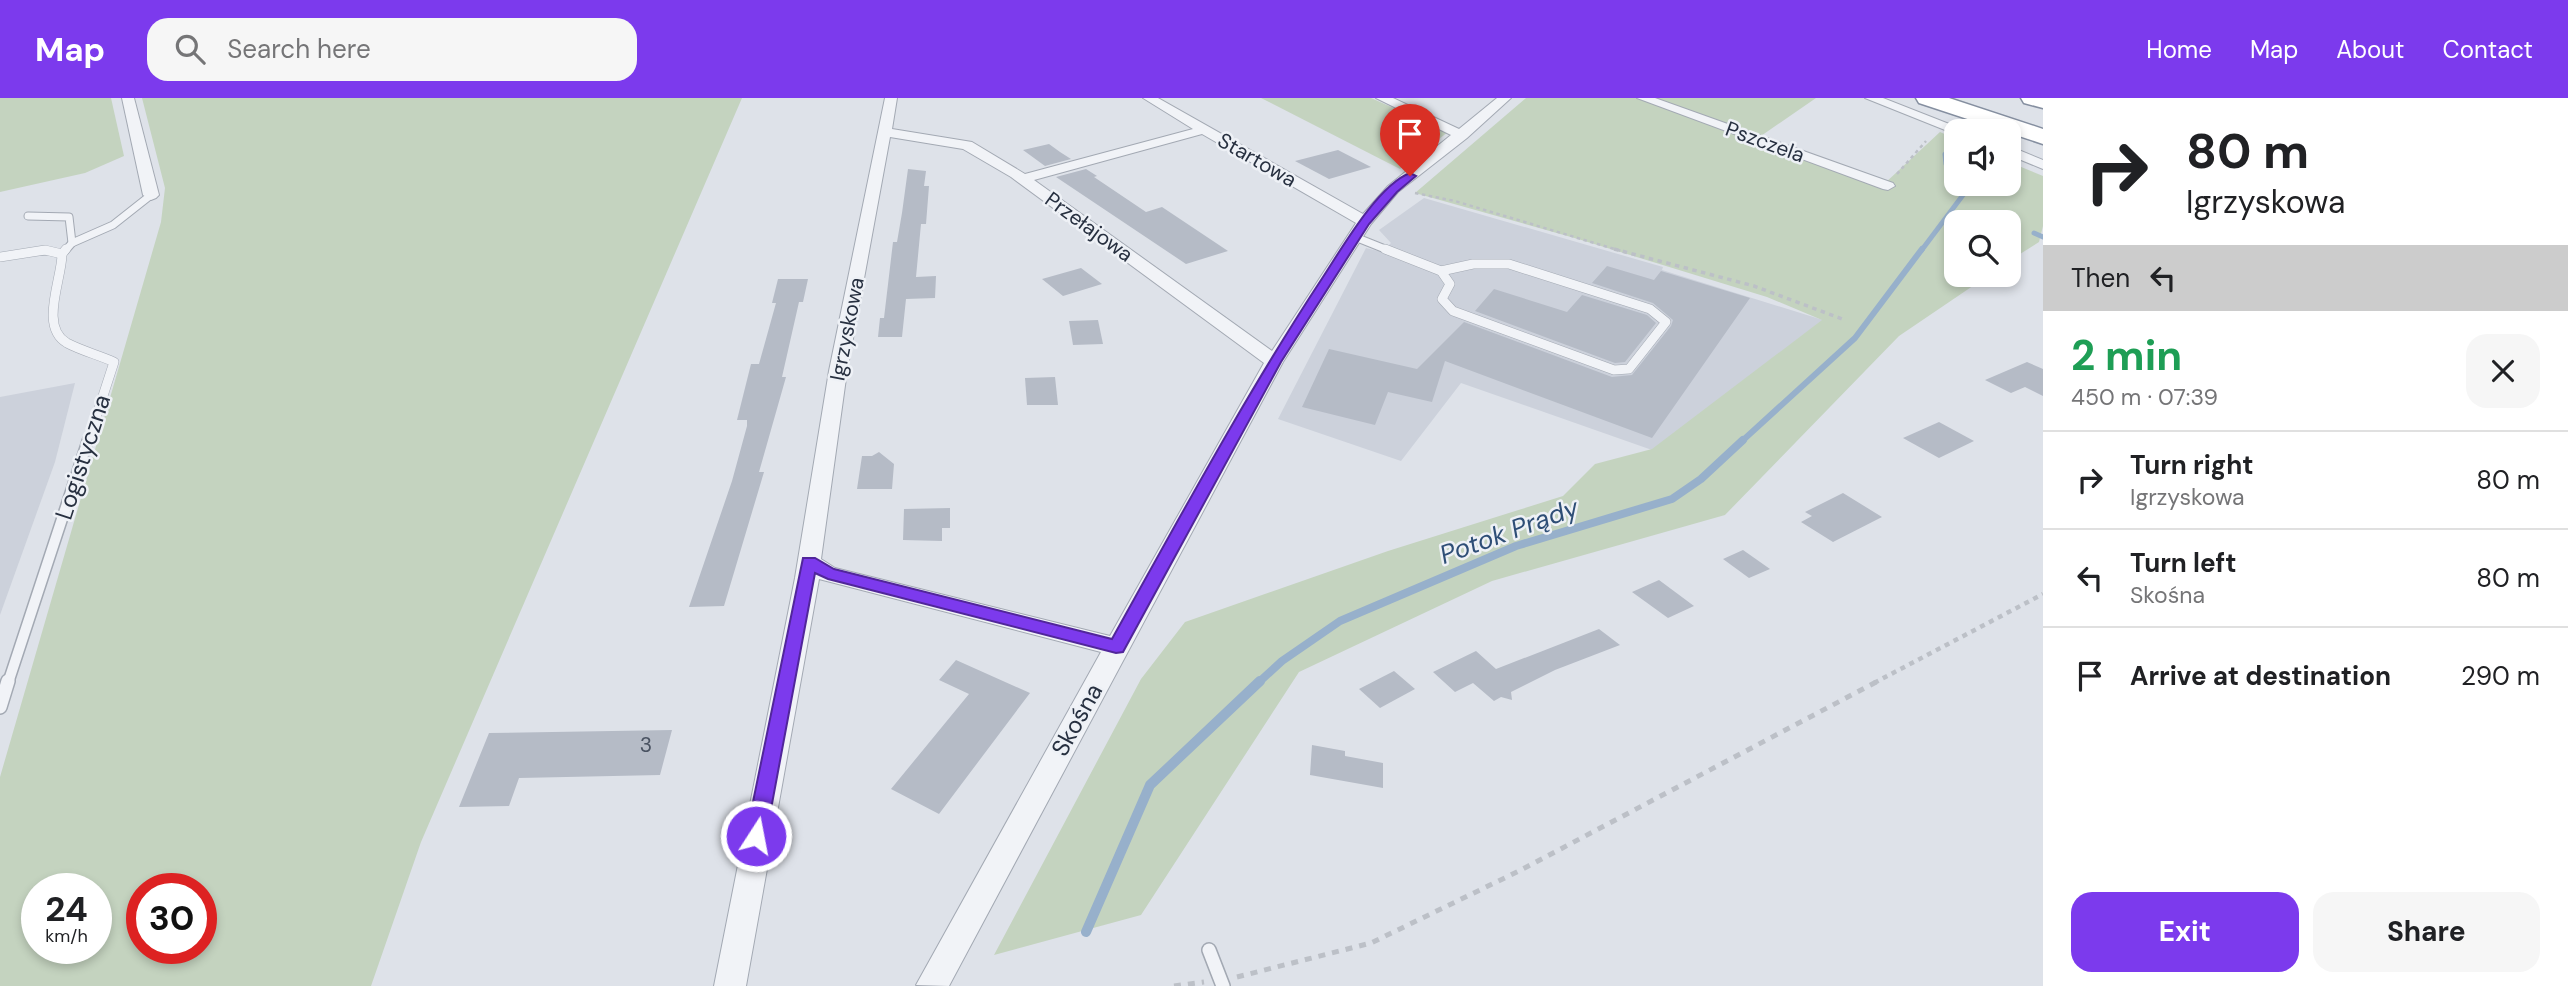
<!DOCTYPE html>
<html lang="en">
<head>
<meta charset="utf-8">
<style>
	body { margin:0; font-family:"DM Sans",sans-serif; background:#f6f6f6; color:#202124; height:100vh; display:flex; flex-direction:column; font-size:26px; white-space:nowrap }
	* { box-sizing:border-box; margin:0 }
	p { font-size:23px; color:#757577 }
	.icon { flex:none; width:38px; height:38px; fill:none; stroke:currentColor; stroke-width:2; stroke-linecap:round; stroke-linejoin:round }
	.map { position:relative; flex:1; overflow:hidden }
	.sheet { display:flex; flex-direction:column; background:#fff; width:525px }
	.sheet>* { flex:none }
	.hud { background:#fff; color:#202124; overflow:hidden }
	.buttons { position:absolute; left:1944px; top:21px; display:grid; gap:14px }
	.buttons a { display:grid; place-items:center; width:77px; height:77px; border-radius:14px; background:#fff; box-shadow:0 4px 10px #0003; font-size:35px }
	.speed { position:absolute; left:21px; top:775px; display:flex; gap:14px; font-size:35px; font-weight:700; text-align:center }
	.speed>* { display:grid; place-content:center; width:91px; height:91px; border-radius:50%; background:#fff; box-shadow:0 4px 10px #0003; line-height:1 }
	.speed small { font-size:18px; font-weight:400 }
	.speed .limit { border:10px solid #d22; background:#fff; color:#111 }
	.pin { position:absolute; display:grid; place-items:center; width:60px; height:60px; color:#fff; margin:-72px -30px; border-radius:50% 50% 50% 0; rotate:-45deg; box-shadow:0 0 7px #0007 }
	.pin .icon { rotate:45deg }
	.me { position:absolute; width:77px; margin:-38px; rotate:11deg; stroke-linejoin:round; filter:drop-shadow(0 0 5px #0008) }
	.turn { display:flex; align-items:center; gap:24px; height:147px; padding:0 28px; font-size:32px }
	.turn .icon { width:91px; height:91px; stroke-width:2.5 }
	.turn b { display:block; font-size:49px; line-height:60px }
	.then { display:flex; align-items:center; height:66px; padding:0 28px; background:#0003; gap:14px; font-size:26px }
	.round { display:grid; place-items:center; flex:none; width:74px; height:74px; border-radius:21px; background:#f6f6f6 }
	.headline { display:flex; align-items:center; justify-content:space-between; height:119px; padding:0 28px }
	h1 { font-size:42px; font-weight:700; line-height:52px; color:#1e9e55 }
	.button { display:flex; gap:14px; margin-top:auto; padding:14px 28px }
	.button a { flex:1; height:80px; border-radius:21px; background:#7c3aed; color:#fff; font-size:28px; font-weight:700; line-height:80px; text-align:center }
	.button a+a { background:#f6f6f6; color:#202124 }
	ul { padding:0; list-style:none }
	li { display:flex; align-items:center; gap:21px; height:98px; padding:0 28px; border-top:2px solid #e0e0e0 }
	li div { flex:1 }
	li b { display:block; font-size:26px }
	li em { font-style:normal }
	header { display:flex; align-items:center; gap:42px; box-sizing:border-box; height:98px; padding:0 35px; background:#7c3aed; color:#fff }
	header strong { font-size:33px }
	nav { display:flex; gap:38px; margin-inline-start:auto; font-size:24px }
	.search { width:490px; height:63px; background:#f6f6f6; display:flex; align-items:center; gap:18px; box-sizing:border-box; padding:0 24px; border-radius:21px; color:#757577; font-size:26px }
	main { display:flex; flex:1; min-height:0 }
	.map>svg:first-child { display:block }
</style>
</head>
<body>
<header>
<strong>Map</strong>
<div class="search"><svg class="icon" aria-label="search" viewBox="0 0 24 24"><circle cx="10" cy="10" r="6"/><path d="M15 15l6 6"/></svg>Search here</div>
<nav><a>Home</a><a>Map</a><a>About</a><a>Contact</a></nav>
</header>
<main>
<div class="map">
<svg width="2043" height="888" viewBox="0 0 2043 888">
	<rect width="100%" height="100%" fill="#dee2e9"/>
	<g fill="#ccd1db">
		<path d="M1424,100L1663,169L1662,172L1823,222L1652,352L1461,285L1401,363L1278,321L1366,150L1382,154L1391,145L1379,132Z"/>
		<path d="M75,285L55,364L0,517V299Z"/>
	</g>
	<g fill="#c4d3bf" fill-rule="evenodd">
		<path d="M0,0H111L124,58L85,75L0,94Z"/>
		<path d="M142,0H742L421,744L371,888H0V679L161,124L165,90ZM96,791V850H37V791ZM201,791V850H142V791Z"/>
		<path d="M1261,0H1371L1448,34L1400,71Z"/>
		<path d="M1526,0H1816L1758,40L1884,86L1940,34L1956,41V86H2009V64L2043,78V128L2039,144L2009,163V124H1956V177H1989L1899,238L1725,417L1492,483L1299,574L1141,817L994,857L1141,581L1185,524L1388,453L1563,398L1595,366L1652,351L1822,222L1767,199L1578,141L1415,95Z"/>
	</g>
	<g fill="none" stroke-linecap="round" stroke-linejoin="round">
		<g stroke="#97b0cb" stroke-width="5">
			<path d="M1956,49L1945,56L1946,66L1956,76"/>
			<path d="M2034,135L2043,139"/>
			<path d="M1921,153L1969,89L1965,86"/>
		</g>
		<path stroke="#97b0cb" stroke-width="6" d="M1741,344L1855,240L1922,151"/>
		<path stroke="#97b0cb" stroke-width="8" d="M1258,585L1282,563L1340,523L1516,448L1672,401L1701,381L1743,342"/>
		<path stroke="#97b0cb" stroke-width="10" d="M1086,834L1150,687L1260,583"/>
	</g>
	<g fill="#b5bbc6">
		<path d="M1049,46L1060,54L1071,61L1045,68L1023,52Z"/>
		<path d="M1338,52L1371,69L1329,81L1295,63Z"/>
		<path d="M908,71L926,73L924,88H929L926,126H921L916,179L936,178L935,200L906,201L902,239H878L880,220H884L893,144H897L902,115Z"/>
		<path d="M1086,71L1097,78L1094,79L1146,114L1162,109L1228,153L1186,166L1056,79Z"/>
		<path d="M1607,168L1654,182L1661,173L1750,200L1652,340L1445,263L1432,304L1388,294L1375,327L1302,309L1329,251L1417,271L1464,224L1612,279L1632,277L1671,228L1673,222L1653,205L1592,185Z"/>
		<path d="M1081,170L1102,186L1063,198L1042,181Z"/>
		<path d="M778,181H808L803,204H799L782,279H786L759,374H764L724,508L689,509L732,383L747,328V322H737L751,266H759L776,205H772Z"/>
		<path d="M1494,191L1567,214L1582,197L1647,217L1656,225L1625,264L1615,265L1475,213Z"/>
		<path d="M1098,222L1103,246L1073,247L1069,223Z"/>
		<path d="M2027,264L2043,271V298L2025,289L2011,295L1985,282Z"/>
		<path d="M1055,279L1058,307H1027L1025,280Z"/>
		<path d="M1939,324L1974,343L1939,360L1903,340Z"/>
		<path d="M879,354L894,366L892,391H857L862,358H872Z"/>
		<path d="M1843,395L1882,419L1833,444L1801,424L1812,418L1805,414Z"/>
		<path d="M950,410V430H942V443L903,442L904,411Z"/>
		<path d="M1743,452L1770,471L1749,480L1723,461Z"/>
		<path d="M1659,482L1694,508L1668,520L1632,494Z"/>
		<path d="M1599,531L1620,547L1555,572L1511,594L1512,602L1501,599L1494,603L1473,585L1455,594L1433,574L1476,553L1496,571Z"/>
		<path d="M956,562L1030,595L939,716L891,691L969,596L939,582Z"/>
		<path d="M1394,573L1415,591L1380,610L1359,591Z"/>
		<path d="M672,632L660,677L519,680L509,708L459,709L489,635Z"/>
		<path d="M1312,647L1345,653V658L1383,665V690L1310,677Z"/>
	</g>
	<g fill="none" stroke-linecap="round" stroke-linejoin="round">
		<defs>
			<g id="service-far3">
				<path d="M28,118L69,119L72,145"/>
				<path d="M1355,139L1390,153"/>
				<path d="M40,153H48"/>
				<path d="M65,153L72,145L113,127L151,97"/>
			</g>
			<g id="service-far2">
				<path d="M66,151L62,156C62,181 39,229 67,245C82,253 99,257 114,264L88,344"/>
				<path d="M1385,151L1441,173"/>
				<path d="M0,159L45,152L62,156"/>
				<path d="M1473,166H1509L1650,211L1666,224L1629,271L1614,272L1453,213L1442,201L1450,186L1441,173Z"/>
			</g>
			<path id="service-far1" d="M8,585L88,342"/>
			<g id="service">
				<path d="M0,609L8,583"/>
				<path d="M1209,852L1223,888"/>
			</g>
			<g id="minor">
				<path d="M122,0H134L159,97L156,100L151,102L143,97Z"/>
				<path d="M885,0H897L892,31L972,44L1025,76L1193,31L1143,0H1158L1363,116L1388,88L1451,37L1376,0H1393L1459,31L1497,0H1511L1467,40L1398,94L1371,126L1283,264L949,888L916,887L1101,554L819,481L746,888H714L795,480L829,273ZM1202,36L1356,125L1272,253L1034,82ZM890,39L963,51L1011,79L1264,265L1110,538L835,470L821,461L847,273Z"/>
				<path d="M1637,0H1655L1893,85L1895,88L1888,92L1883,91Z"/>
				<path d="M1865,0H1883L1967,33H1956L1955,36Z"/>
				<path d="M2009,48L2043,62V71L2009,57Z"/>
			</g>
			<g id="motorway">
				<path d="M1916,0H1949L2043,31V46L1919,5Z"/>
				<path d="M2021,0H2043V10L2024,5Z"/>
			</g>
		</defs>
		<use href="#service-far3" stroke="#a3a9b3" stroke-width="9"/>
		<use href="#service-far2" stroke="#a3a9b3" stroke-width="10"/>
		<use href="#service-far1" stroke="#a3a9b3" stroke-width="13"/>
		<use href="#service" stroke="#a3a9b3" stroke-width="16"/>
		<use href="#minor" stroke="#a3a9b3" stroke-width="2"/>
		<use href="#motorway" stroke="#858fa0" stroke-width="3"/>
		<g stroke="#bcc0c7" stroke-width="2.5" stroke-dasharray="3.5 3.5" stroke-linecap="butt">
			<path d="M1897,76L1926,43"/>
			<path d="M1415,95L1455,103L1621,153"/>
		</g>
		<path stroke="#bcc0c7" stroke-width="3.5" stroke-dasharray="4.5 4.5" stroke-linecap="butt" d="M1614,151L1754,188L1845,222"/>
		<path stroke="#bcc0c7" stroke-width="4.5" stroke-dasharray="5 5" stroke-linecap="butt" d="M1874,585L2043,496"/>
		<g stroke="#bcc0c7" stroke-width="5" stroke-dasharray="7 7" stroke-linecap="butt">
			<path d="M1237,879L1371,845L1519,773L1878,583"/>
			<path d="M1174,888L1204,884"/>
		</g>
		<use href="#service-far3" stroke="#f1f3f7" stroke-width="7"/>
		<use href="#service-far2" stroke="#f1f3f7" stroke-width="9"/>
		<use href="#service-far1" stroke="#f1f3f7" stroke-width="10"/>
		<use href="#service" stroke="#f1f3f7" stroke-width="13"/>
		<use href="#minor" fill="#f1f3f7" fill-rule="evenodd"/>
		<use href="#motorway" fill="#fff" fill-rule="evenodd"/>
	</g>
	<path fill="#7c3aed" stroke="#51269a" stroke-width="2" d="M1410,75L1416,78L1397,94L1369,126L1281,264L1123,554L1116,555L828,481L815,475L766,738L763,745L756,747L749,745L746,738L803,460H815L834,471L1112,541C1180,419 1246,296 1323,179C1342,150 1378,87 1410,75Z"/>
	<g text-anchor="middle" stroke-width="5" stroke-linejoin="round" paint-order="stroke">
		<g font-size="21" fill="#273040" stroke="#eef1f6">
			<text transform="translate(1765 44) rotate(20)" y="7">Pszczela</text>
			<text transform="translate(1257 62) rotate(30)" y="7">Startowa</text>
			<text transform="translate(1089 129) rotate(36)" y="7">Przełajowa</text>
			<text transform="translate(847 231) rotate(-79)" y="7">Igrzyskowa</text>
		</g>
		<g font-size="21" fill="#4a5362">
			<text x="646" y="654">3</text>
		</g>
		<g font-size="24" fill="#273040" stroke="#eef1f6">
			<text transform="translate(83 359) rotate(-72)" y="8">Logistyczna</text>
			<text transform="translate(1077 622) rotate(-61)" y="8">Skośna</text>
		</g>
		<g font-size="26" font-style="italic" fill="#2e4e76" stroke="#eef1f6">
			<text transform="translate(1509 433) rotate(-20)" y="9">Potok Prądy</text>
		</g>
	</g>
</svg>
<div class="buttons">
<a><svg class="icon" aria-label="sound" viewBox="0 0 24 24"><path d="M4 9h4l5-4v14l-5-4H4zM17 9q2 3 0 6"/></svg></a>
<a><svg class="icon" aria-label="search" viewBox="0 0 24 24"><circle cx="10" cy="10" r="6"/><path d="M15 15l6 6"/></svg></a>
</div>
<div class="speed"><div>24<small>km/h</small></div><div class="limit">30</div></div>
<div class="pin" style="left:1410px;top:78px;background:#d93025"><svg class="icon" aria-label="arrive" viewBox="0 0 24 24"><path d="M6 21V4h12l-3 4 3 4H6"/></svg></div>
<svg class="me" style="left:756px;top:738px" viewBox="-20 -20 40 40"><circle r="17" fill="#7c3aed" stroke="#fff" stroke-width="3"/><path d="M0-11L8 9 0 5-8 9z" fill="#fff"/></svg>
</div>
<section class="sheet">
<div class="hud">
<div class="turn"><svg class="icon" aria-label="right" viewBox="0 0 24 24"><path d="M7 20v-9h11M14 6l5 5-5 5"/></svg><div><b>80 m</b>Igrzyskowa</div></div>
<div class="then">Then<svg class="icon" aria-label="left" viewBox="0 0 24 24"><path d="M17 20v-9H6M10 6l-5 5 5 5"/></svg></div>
</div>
<div class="headline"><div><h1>2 min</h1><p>450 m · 07:39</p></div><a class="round"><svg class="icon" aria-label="close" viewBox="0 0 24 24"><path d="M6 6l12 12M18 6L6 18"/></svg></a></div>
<ul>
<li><svg class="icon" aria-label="right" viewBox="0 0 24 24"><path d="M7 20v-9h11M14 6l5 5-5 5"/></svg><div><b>Turn right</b><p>Igrzyskowa</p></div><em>80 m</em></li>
<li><svg class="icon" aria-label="left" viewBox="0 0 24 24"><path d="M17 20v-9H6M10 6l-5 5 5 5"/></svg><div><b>Turn left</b><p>Skośna</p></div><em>80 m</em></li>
<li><svg class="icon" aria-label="arrive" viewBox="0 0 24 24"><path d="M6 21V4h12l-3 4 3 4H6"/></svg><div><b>Arrive at destination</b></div><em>290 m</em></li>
</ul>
<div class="button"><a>Exit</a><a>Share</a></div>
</section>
</main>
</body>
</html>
